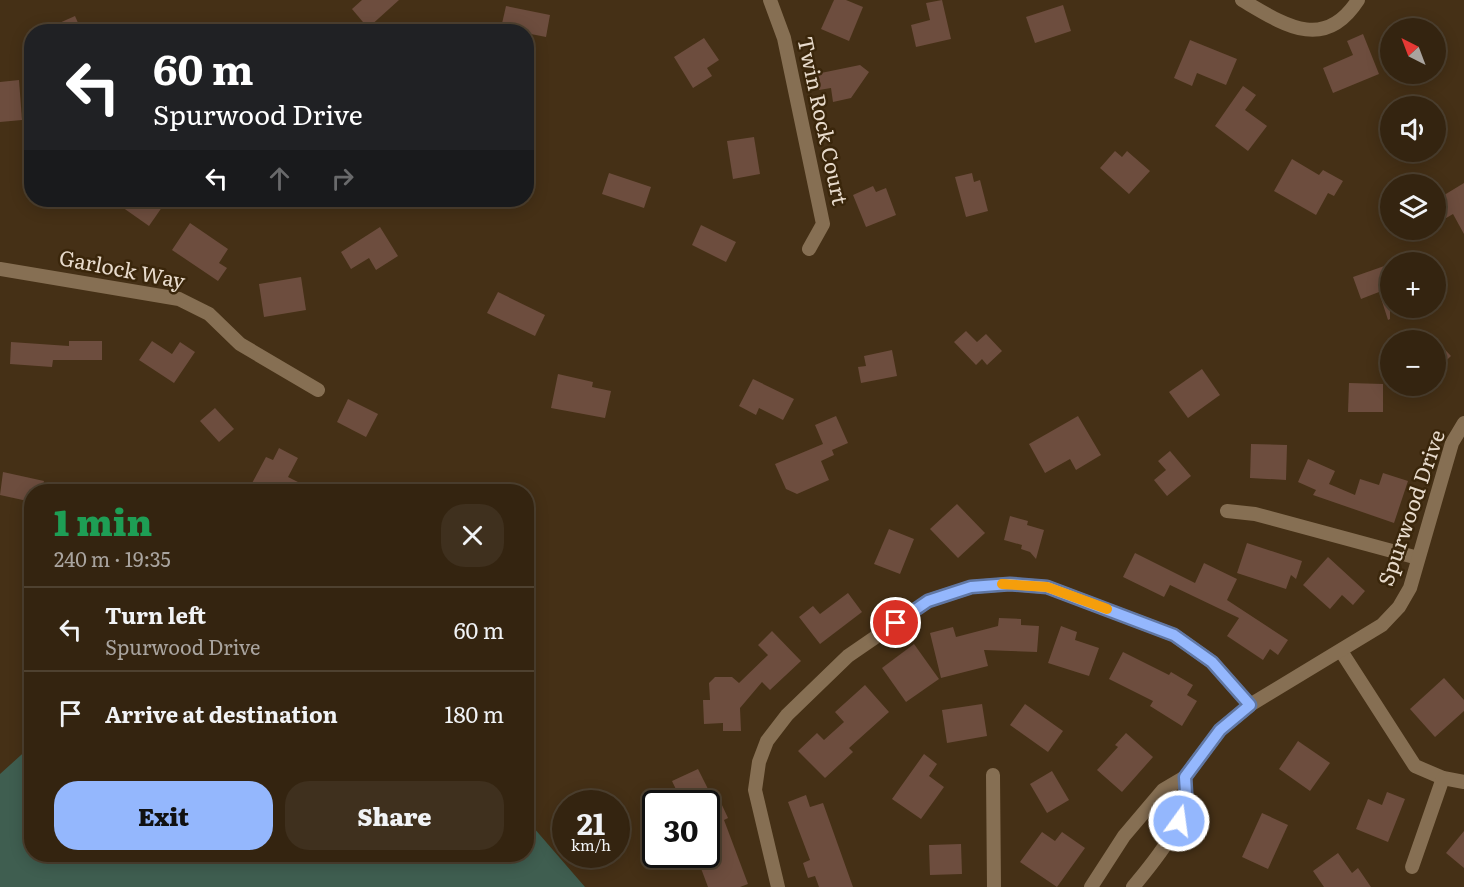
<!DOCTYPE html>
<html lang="en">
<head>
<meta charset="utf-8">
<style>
	body { margin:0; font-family:Literata,serif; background:#3f301e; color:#f1f3f6; height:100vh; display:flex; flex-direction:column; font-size:22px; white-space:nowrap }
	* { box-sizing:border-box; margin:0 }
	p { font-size:20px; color:#a9a49f }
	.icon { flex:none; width:33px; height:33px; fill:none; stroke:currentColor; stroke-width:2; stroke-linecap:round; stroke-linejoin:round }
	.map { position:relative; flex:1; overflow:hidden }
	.panel { position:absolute; left:24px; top:484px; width:510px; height:378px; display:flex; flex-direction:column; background:#342410; border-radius:24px; box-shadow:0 3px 15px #0003,0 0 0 2px #4e4130 }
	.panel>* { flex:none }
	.top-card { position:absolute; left:24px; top:24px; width:510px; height:183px; border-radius:24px; box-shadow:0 3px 15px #0003,0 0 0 2px #4e4130; background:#202124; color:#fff; overflow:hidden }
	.needle { width:39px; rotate:318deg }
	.buttons { position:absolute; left:1380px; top:18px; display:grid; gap:12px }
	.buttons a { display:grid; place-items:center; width:66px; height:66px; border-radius:50%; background:#342410; box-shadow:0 3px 15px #0003,0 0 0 2px #4e4130; font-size:30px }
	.speed { position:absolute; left:552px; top:790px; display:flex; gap:12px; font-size:30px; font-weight:700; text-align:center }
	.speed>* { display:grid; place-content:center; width:78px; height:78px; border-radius:50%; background:#342410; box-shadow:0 3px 15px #0003,0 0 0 2px #4e4130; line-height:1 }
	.speed small { font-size:15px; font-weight:400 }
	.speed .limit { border:3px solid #111; border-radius:9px; background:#fff; color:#111 }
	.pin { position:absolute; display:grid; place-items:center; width:51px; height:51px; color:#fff; margin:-26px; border:3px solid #fff; border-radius:50%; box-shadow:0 2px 6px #0007 }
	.me { position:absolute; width:66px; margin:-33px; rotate:14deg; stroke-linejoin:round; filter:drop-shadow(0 0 4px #0008) }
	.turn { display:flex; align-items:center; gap:21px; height:126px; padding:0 30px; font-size:27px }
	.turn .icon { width:78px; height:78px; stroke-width:2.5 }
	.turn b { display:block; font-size:42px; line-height:51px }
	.lanes { display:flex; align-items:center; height:57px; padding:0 30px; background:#0003; justify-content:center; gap:30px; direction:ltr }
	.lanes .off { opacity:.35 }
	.round { display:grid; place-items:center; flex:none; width:63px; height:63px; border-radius:24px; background:#3f301e }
	.head { display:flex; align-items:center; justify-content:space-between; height:102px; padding:0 30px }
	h1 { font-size:36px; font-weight:800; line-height:45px; color:#1e9e55 }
	.action { display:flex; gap:12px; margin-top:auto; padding:12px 30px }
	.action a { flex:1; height:69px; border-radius:24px; background:#94b7fd; color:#111; font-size:24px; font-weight:800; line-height:69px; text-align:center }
	.action a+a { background:#3f301e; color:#f1f3f6 }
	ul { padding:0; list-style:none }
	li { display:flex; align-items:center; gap:18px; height:84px; padding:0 30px; border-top:2px solid #4e4130 }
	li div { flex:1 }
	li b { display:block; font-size:22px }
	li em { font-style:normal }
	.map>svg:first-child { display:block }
</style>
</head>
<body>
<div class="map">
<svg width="1464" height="887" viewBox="0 0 1464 887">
	<rect width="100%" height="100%" fill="#453016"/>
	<path fill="#3f5e50" d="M31,746L32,855H526L527,820L585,887H0V774Z"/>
	<g fill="#6d4d3e">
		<path d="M362,0H399L368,28L352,9Z"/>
		<path d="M834,0H846L863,7L849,41L821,29Z"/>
		<path d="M942,0L951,39L916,47L911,25L930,20L926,3Z"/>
		<path d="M1063,5L1071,31L1035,43L1026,17Z"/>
		<path d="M506,6L550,15L546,37L501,28Z"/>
		<path d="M75,16L82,32H39Z"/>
		<path d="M1363,34L1379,74L1333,93L1323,68L1353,55L1347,41Z"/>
		<path d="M704,38L719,60L707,68L712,76L693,88L674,57Z"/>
		<path d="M1190,40L1237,59L1226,85L1197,73L1192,86L1174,78Z"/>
		<path d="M860,65L869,72L851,98L833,102L831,88L819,90L816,74Z"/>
		<path d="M19,80L22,120L0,122V82Z"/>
		<path d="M1243,86L1256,95L1245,110L1267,126L1248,151L1215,126Z"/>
		<path d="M754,137L760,174L733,179L727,141Z"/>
		<path d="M1115,151L1122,157L1127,151L1150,171L1129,194L1100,168Z"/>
		<path d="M1292,159L1319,175L1323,170L1343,181L1334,196L1328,193L1316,215L1274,191Z"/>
		<path d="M609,173L651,187L644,208L602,194Z"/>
		<path d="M972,173L974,182L980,180L988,211L966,217L955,177Z"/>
		<path d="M1464,183V234L1453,214L1436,224V200Z"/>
		<path d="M873,186L876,192L886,188L896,215L866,227L853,195Z"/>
		<path d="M112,200H167L149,226Z"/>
		<path d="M190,223L228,249L219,263L227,268L218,281L172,250Z"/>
		<path d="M701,225L736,242L726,262L692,245Z"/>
		<path d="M380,227L398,256L376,270L369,258L351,269L341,252Z"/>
		<path d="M1390,264V319L1388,320L1379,292L1361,299L1353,277Z"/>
		<path d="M301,277L306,310L264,317L259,284Z"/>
		<path d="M498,292L545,315L535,336L487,313Z"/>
		<path d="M966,331L977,342L986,334L1002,351L987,365L982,359L976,365L954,342Z"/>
		<path d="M1436,340L1451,356L1436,370Z"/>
		<path d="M69,341H102V360H53L52,367L10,364L11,342L69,346Z"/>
		<path d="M152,341L172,354L180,342L195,352L174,383L139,360Z"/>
		<path d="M892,350L897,376L861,383L858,367L866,366L864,356Z"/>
		<path d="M1202,369L1220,395L1188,418L1169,392Z"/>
		<path d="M558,374L593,382L592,387L611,391L605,418L551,408Z"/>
		<path d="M753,379L794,399L783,420L759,408L756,415L739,406Z"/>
		<path d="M1349,383L1383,384V412H1348Z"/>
		<path d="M348,399L378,414L366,437L337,422Z"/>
		<path d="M215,408L234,429L219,442L200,421Z"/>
		<path d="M836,416L848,443L832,450L834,455L821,461L829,480L797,494L786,489L775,464L823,444L815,425Z"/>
		<path d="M1078,416L1101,455L1076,470L1070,459L1045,473L1029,444Z"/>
		<path d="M1251,444L1287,445L1286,480L1250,478Z"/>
		<path d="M279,448L298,458L288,477L298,482L293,492H264L251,485L266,457L273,460Z"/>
		<path d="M1170,451L1191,476L1167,496L1154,480L1166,470L1158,461Z"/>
		<path d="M1308,459L1335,471L1329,484L1355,495L1360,479L1379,485L1383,473L1408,481L1394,523L1313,495L1316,490L1298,482Z"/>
		<path d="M3,472L44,481L41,492H32V502L0,495Z"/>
		<path d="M957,504L985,533L958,558L930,529Z"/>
		<path d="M1010,516L1028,521L1027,525L1044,530L1036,559L1030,552L1021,549L1022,545L1004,540Z"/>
		<path d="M889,529L914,539L900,574L874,564Z"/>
		<path d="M1247,543L1302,561L1296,579L1291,575L1286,589L1237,573Z"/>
		<path d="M1135,553L1195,583L1204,563L1237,579L1227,600L1288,640L1278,655L1270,649L1263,660L1227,636L1239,618L1170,585L1164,597L1123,577Z"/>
		<path d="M1328,557L1365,591L1353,605L1342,595L1330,609L1303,585Z"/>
		<path d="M848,593L862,612L820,644L799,617L813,606L820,614Z"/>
		<path d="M999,618L1021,619V625L1039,626L1037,652L984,650L988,666L941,678L930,633L953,627L956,637L998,626Z"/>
		<path d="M1061,626L1077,632L1075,640L1099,648L1089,676L1048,663Z"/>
		<path d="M772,631L801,661L770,690L762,682L740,708L741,731H723V723L704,724L703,700H710L709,683L715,677H732L739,683L768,655L758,645Z"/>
		<path d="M914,644L939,679L906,702L882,668Z"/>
		<path d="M1123,652L1169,675L1171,672L1193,685L1187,695L1197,701L1182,726L1150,706L1153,701L1109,679Z"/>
		<path d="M1444,678L1464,700V711L1435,737L1410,709Z"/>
		<path d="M865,685L889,712L849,748L853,752L825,778L798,751L817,733L824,740L844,722L835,712Z"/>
		<path d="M982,704L987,736L947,743L942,710Z"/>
		<path d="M1025,704L1063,731L1048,752L1010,725Z"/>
		<path d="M1126,733L1153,757L1122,792L1097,770L1118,747L1115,745Z"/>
		<path d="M1298,741L1330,763L1310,791L1279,769Z"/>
		<path d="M924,754L937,764L929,776L944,787L921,819L892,799Z"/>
		<path d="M698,769L710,793L715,790L728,818L724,820L748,884L740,887H708L696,855H706V804H683L672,781Z"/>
		<path d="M1052,771L1069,800L1047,813L1030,784Z"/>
		<path d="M1387,792L1405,799L1388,842L1356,829L1368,799L1382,805Z"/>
		<path d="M806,795L810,807L823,803L853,887H819L815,876L808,878L803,863L810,860L788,802Z"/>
		<path d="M1262,813L1288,825L1268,869L1242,857Z"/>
		<path d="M1464,831V868L1446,853Z"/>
		<path d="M1042,832L1055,841L1062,832L1085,848L1057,887L1020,862Z"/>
		<path d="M961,844L962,874L930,875L929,845Z"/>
		<path d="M1338,853L1352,873L1358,868L1371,887H1324L1313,871Z"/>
	</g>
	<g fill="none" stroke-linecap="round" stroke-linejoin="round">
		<g stroke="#866f53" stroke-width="14">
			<path d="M770,0L784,38L823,224L809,249"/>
			<path d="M1242,0C1283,24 1324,53 1358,0"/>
			<path d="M0,269L179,299L209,314L240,344L318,390"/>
			<path d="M1227,511L1255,514L1418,558"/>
			<path d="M1341,651L1415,766L1443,778L1464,782"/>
			<path d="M993,775L994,887"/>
			<path d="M1412,867L1443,778"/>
			<path d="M778,887L755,790L759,762L767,741L787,715L848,656L928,601L971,587L1010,584L1047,587L1174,635L1212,662L1250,705"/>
			<path d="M1091,887L1124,836L1163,790L1185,777L1220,730L1250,705L1382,625L1399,607L1410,588L1452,443L1464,423"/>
			<path d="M1133,887C1160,854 1189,822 1185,777"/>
		</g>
	</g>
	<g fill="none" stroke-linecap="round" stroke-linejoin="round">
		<defs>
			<path id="route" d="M896,623L928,601L971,587L1010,584L1047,587L1174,635L1212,662L1250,705L1220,730L1185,777L1186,793L1179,821"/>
		</defs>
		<use href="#route" stroke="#6077a4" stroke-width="15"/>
		<use href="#route" stroke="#94b7fd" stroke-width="10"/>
		<path stroke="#f59e0b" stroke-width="10" d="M1002,584L1047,587L1107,609"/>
	</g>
	<g text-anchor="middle" stroke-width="5" stroke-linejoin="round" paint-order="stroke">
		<g font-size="21" fill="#e8dbcc" stroke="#3a260b">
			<text transform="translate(822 121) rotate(78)" y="7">Twin Rock Court</text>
			<text transform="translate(122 270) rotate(11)" y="7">Garlock Way</text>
			<text transform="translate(1412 508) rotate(-71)" y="7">Spurwood Drive</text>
		</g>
	</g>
</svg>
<div class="buttons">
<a><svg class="needle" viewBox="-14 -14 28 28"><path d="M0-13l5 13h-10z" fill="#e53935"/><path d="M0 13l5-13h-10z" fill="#a9a49f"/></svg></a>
<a><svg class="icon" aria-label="sound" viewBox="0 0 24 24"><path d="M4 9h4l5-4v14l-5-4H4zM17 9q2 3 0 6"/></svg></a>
<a><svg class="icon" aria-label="layers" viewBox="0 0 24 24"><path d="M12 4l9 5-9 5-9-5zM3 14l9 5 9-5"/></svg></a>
<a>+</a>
<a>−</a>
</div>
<div class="speed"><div>21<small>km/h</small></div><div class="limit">30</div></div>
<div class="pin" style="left:896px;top:623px;background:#d93025"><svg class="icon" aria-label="arrive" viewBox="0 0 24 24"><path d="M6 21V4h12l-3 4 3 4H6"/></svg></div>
<svg class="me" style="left:1179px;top:821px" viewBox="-20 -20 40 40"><circle r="17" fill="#94b7fd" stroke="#fff" stroke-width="3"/><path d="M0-11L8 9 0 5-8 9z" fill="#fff"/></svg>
<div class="top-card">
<div class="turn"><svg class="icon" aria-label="left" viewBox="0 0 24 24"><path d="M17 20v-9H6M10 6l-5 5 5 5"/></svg><div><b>60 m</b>Spurwood Drive</div></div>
<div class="lanes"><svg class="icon" aria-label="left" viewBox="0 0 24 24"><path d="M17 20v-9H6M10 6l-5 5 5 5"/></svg><svg class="icon off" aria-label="ahead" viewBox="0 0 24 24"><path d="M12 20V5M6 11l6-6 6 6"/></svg><svg class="icon off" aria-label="right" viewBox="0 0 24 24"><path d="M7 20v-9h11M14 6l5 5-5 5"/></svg></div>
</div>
<section class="panel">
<div class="head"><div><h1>1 min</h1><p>240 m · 19:35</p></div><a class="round"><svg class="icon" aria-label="close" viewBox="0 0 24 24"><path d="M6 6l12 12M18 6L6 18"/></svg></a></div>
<ul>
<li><svg class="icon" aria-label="left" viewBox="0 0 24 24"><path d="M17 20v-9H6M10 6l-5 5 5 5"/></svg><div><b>Turn left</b><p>Spurwood Drive</p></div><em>60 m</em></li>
<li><svg class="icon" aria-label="arrive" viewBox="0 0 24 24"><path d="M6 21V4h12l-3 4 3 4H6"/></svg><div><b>Arrive at destination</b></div><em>180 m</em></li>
</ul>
<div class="action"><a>Exit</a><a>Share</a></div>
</section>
</div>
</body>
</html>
